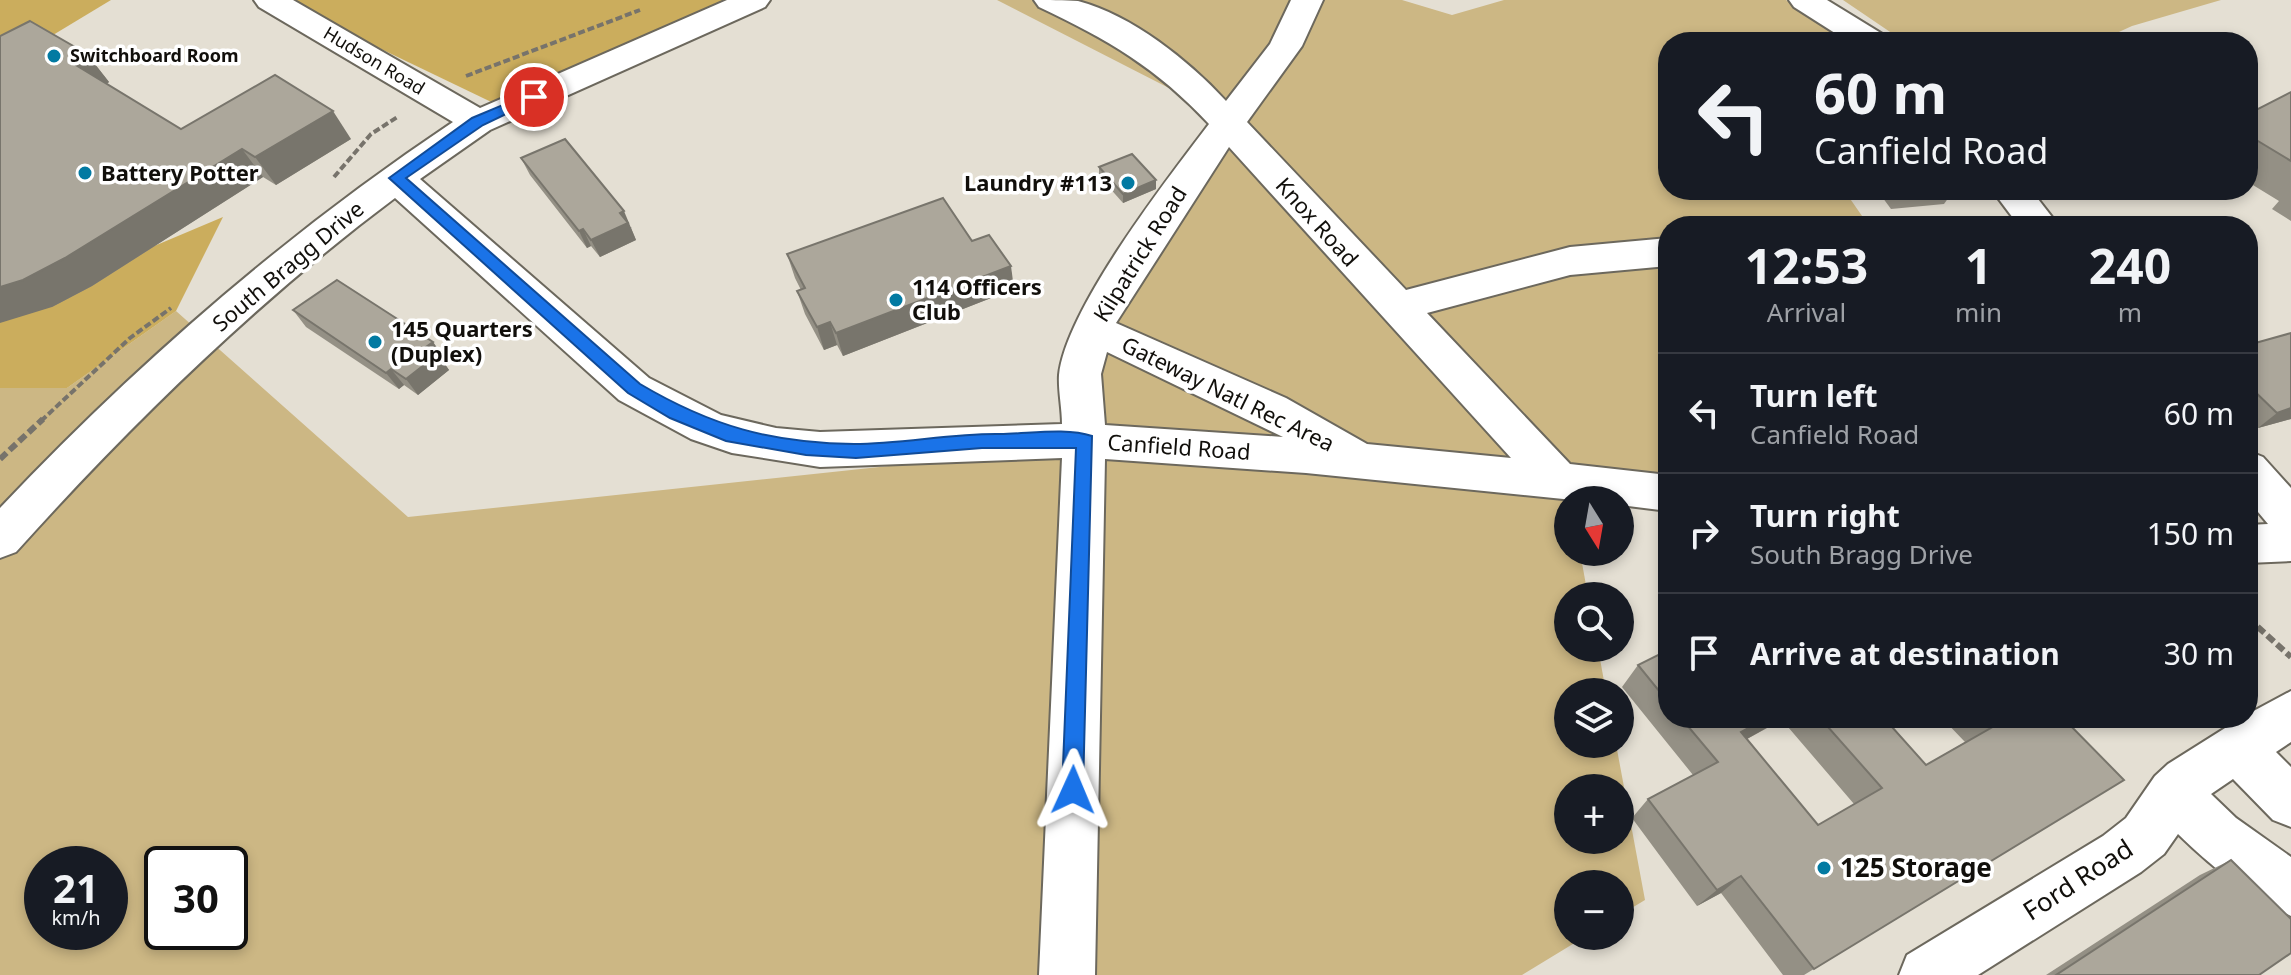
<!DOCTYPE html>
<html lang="en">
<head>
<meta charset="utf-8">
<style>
	body { margin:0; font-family:"Noto Sans",sans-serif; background:#242831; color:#f1f3f6; height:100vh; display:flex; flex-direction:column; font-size:30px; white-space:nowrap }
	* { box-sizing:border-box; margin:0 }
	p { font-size:26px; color:#9ea1a6 }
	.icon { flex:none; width:44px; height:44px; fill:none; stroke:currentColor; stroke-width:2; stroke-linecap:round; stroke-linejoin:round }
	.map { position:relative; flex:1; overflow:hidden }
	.drawer { position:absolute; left:1658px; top:216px; width:600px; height:512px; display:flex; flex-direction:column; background:#171b24; border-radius:32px; box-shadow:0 4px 12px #0003 }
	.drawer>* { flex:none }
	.banner { position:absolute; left:1658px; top:32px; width:600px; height:168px; border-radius:32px; box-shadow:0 4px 12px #0003; background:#171b24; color:#f1f3f6; overflow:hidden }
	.needle { width:52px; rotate:169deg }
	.fabs { position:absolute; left:1554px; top:486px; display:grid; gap:16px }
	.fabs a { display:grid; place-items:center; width:80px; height:80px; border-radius:50%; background:#171b24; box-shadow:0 4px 12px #0003; font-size:40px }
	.speed { position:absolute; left:24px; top:846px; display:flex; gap:16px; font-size:40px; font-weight:700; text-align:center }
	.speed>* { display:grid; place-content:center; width:104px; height:104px; border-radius:50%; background:#171b24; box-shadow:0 4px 12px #0003; line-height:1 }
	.speed small { font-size:20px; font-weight:400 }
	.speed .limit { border:4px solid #111; border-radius:12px; background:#fff; color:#111 }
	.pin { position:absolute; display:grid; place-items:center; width:68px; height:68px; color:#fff; margin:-34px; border:4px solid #fff; border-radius:50%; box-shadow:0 2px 8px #0007 }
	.me { position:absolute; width:88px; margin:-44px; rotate:1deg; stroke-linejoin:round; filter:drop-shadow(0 0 6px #0008) }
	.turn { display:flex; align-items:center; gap:28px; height:168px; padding:0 24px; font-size:36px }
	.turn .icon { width:104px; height:104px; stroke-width:2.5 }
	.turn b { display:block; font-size:56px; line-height:68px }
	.eta { display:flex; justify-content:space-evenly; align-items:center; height:136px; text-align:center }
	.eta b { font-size:48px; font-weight:700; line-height:56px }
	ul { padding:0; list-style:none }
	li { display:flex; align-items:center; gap:24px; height:120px; padding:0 24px; border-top:2px solid #363941 }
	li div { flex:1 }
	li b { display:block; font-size:30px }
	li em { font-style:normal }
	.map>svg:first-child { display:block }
</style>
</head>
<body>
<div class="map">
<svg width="2291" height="975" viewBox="0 0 2291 975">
	<rect width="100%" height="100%" fill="#e4dfd3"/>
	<g fill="#ccb784" fill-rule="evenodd">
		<path d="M997,0H1402L1452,15L1504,0H1786L1852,42H1668V190H1844L1869,226H1668V495L1568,486V552H1580L1588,596H1568V648H1598L1606,692H1568V744H1616L1645,900L1620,915V884H1568V936H1586L1522,975H0V388H67L176,311L408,517L1078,446L1085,329L1247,128ZM1568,788H1620V840H1568ZM42,864H110V932H42ZM162,864H230V932H162Z"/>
		<path d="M1843,0H2221L2132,26L2097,42H1916L1899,38Z"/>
	</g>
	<g fill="#cbad5d">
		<path d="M0,0H111L0,67Z"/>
		<path d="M279,0H743L510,111Z"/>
		<path d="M223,217L176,311L67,388H0V311Z"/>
	</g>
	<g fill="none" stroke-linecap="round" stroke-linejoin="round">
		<defs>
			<g id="minor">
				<path d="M254,0H293L480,108L727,0H770L765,7L490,130L420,179L649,378L721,415L776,428L820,432L1062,424C1062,408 1058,390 1059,375C1066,309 1167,179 1209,124C1157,68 1107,39 1039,7L1034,0C1047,0 1065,0 1078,1C1132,15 1189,61 1226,101L1270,44L1291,0H1323L1302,46L1247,122L1406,290L1570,247L1668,238V266L1570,275L1427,313L1570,464L1668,475V511L1620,505V500H1573L1306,473L1105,459L1095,975H1039L1062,458L820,467L732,453L691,439L619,400L395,198C256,302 132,423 16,552L0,558V508C137,363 287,233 453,122L259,7ZM1229,147L1511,458L1367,444L1286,398L1116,323ZM1107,352L1283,437L1105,425L1101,374Z"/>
				<path d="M1789,0H1827L1884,35L1889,42H1849L1794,7Z"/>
				<path d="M1992,190H2031L2059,226H2019Z"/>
				<path d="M2248,451L2263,457L2291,488V561L2248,563V525L2268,524L2248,500Z"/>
				<path d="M2291,691V742L2276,752L2291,767V827L2273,820L2233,779L2211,794L2236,818L2291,857V916C2250,899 2210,865 2178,834L2164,854L2141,872L1978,975H1899L1907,955L2103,836L2126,818L2155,776L2168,764L2241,718H2248V714Z"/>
			</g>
		</defs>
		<use href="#minor" stroke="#6c685d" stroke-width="4"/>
		<g stroke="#77736b" stroke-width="4" stroke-dasharray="7 3" stroke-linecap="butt">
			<path d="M466,76L640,10"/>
			<path d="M334,177L371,134L399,116"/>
			<path d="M41,421L130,338L171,308"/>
		</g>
		<g stroke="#77736b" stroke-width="6" stroke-dasharray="9 4" stroke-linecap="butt">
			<path d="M0,459L43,419"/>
			<path d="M2248,618L2291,657"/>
		</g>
		<use href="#minor" fill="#fff" fill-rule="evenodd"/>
	</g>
	<g fill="#949085" fill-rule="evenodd">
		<path d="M87,54L109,82L107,84L181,129L351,139L276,185L263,177L92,286L52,307Z"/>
		<path d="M2291,92V221L2272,209L2279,201L2248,182V114Z"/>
		<path d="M521,158L632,228H631L636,240L600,257L591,246L587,248L530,175Z"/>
		<path d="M1099,167L1156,189L1123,203L1099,176Z"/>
		<path d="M1877,190H1954L1944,204L1891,209Z"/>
		<path d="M972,241L1014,289L843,356L837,345L824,350L805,314L797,291L801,290L795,278L787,254Z"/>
		<path d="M293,310L433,342L444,358L442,360L449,370L418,395L404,385L399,389L306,327Z"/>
		<path d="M2291,333V419L2258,428L2248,419V345Z"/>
		<path d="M1668,650V718H1884L1926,765L1965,742L1942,718H2063L2124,780L1804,975H1783L1721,893L1697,906L1632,818L1648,799L1693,775L1622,687L1638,665ZM1782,720L1854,804L1818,825L1747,739Z"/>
		<path d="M2231,860L2259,975H2046L2200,875Z"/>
	</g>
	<g fill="#78756c">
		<path d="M87,54L109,82L95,91L71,62Z"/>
		<path d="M333,111L351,139L276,185L255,157Z"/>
		<path d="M242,149L263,177L92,286L52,307L0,323V287Z"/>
		<path d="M1156,180V189L1123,203V194Z"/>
		<path d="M624,211L636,240L600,257L591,240L620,213Z"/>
		<path d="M583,229L591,246L587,248L579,231Z"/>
		<path d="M1011,266L1014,289L843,356L836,333Z"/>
		<path d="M830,322L837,345L824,350L817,327Z"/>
		<path d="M433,342L444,358L442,360L449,370L418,395L406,379L426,347Z"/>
		<path d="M391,369L404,385L399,389L386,373Z"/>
		<path d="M2291,408V419L2258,428L2277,413Z"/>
		<path d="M1767,718H1784L1722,753L1741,732Z"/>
		<path d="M1741,876L1721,893L1697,906L1717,890Z"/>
	</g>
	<g fill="#aca79b" stroke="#78756c" stroke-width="2">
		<path d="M30,21L87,54L71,62L181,129L275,75L333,111L255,157L242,149L65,258L23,280L0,287V36Z"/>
		<path d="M2291,92V161L2248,135V114Z"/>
		<path d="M565,139L624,211L620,213L628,223L591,240L583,229L579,231L521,158Z"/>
		<path d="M1132,154L1156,180L1123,194L1099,167Z"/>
		<path d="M1900,190H1926L1902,192Z"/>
		<path d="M943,198L972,241L989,235L1011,266L836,333L830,322L817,327L797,291L805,288L787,254Z"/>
		<path d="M337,280L433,342L426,347L438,354L406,379L391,369L386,373L293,310Z"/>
		<path d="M2291,333V408L2277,413L2248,385V345Z"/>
		<path d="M1668,650V702L1638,665Z"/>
		<path d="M1681,718H1767L1741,732L1818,825L1882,788L1820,718H1884L1926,765L1996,725L1989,718H2063L2124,780L1814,969L1741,876L1717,890L1648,799L1718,762Z"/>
		<path d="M2231,860L2291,919V953L2259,975H2056Z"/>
	</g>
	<path fill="#1a73e8" stroke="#114b97" stroke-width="2" d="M529,94L542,97L483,125L406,178L640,384C711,426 771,443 854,444C903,444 952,433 1000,434C1028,434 1066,427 1092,436L1083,790L1080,797L1073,800L1065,797L1062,790L1076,448H982L856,458L806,455L726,441L670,418L628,393L389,178L472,118Z"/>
	<g fill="#027aa2" stroke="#fff" stroke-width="3">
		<circle cx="54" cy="56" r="8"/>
		<circle cx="85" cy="173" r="8"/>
		<circle cx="1128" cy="183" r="8"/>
		<circle cx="896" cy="300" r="8"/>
		<circle cx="375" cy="342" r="8"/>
		<circle cx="1824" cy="868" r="8"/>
	</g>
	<g text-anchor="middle" stroke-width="7" stroke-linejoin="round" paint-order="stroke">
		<g font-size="18" font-weight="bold" fill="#110f0b" stroke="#fff" text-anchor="start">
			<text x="70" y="62">Switchboard Room</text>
		</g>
		<g font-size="18" fill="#110f0b" stroke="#fff">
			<text transform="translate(374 61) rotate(31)" y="6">Hudson Road</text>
		</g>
		<g font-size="22" font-weight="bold" fill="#110f0b" stroke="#fff" text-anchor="start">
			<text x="101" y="181">Battery Potter</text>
			<text x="1112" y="191" text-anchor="end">Laundry #113</text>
			<text x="912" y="295">114 Officers<tspan x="912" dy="25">Club</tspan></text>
			<text x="391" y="337">145 Quarters<tspan x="391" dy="25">(Duplex)</tspan></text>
		</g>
		<g font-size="22" fill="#110f0b" stroke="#fff">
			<text transform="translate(1317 222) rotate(48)" y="8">Knox Road</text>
			<text transform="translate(1140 254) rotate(-58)" y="8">Kilpatrick Road</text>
			<text transform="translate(288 266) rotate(-40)" y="8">South Bragg Drive</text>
			<text transform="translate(1228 394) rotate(26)" y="8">Gateway Natl Rec Area</text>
			<text transform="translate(1179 447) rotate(4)" y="8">Canfield Road</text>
		</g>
		<g font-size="26" font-weight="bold" fill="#110f0b" stroke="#fff" text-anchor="start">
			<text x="1840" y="877">125 Storage</text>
		</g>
		<g font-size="26" fill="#110f0b" stroke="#fff">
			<text transform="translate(2078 880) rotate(-33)" y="9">Ford Road</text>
		</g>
	</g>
</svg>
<div class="fabs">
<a><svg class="needle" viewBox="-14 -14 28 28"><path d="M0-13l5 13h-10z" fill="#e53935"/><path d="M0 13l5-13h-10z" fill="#9ea1a6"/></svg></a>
<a><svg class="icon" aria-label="search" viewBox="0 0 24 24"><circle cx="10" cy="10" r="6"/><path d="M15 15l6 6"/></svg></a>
<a><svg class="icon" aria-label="layers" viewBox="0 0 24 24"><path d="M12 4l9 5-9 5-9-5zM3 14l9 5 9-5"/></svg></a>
<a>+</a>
<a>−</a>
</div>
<div class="speed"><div>21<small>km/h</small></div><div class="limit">30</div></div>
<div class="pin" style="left:534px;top:97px;background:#d93025"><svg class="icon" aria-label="arrive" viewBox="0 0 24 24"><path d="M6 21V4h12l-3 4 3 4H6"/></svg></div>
<svg class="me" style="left:1073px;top:790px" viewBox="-20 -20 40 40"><path d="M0-17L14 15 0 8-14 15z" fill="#1a73e8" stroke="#fff" stroke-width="4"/></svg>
<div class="banner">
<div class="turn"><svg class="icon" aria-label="left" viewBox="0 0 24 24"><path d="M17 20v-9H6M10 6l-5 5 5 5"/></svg><div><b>60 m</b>Canfield Road</div></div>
</div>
<section class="drawer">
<div class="eta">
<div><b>12:53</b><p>Arrival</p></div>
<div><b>1</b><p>min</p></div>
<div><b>240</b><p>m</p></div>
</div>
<ul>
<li><svg class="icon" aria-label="left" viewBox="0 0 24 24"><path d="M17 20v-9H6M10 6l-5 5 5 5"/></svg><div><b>Turn left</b><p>Canfield Road</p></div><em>60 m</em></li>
<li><svg class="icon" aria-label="right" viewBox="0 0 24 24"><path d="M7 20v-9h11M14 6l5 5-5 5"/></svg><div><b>Turn right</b><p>South Bragg Drive</p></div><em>150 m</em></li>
<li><svg class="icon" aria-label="arrive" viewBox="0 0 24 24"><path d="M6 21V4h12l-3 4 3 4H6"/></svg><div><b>Arrive at destination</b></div><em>30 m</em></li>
</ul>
</section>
</div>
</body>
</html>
